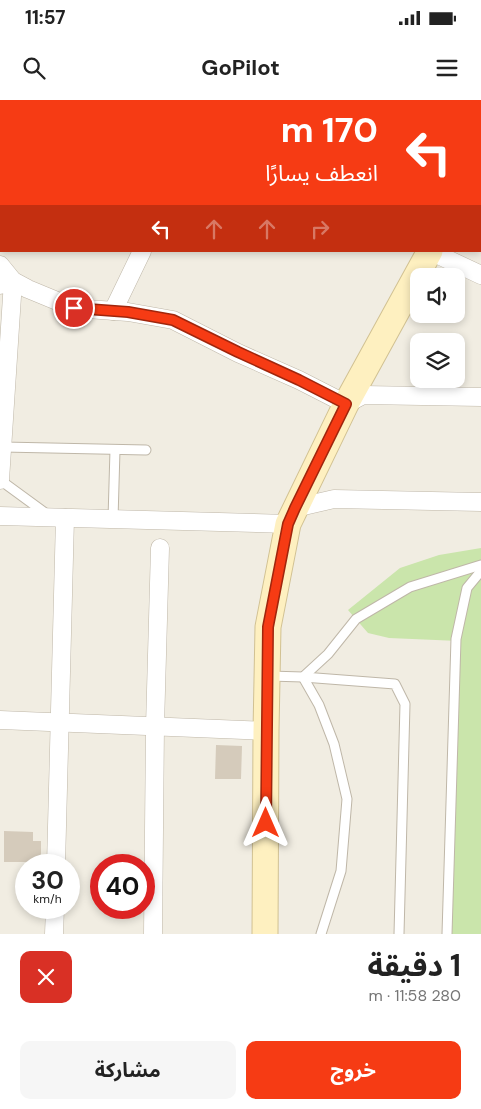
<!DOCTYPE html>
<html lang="ar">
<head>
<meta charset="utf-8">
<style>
	body { margin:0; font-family:"DM Sans","Noto Sans Arabic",sans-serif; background:#f6f6f6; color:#222; direction:rtl; height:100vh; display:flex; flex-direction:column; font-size:19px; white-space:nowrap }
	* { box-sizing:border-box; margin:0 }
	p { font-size:16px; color:#767676 }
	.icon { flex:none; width:28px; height:28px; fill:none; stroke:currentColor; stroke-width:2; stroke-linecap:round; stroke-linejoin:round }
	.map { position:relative; height:834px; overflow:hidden; direction:ltr }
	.sheet { display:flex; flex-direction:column; background:#fff; flex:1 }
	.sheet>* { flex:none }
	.hud { position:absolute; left:0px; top:0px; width:481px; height:152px; box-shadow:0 2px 8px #0003; direction:rtl; background:#f63b14; color:#fff; overflow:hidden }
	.controls { position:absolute; left:410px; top:168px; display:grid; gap:10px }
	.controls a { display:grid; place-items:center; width:55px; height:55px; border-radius:10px; background:#fff; box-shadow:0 2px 8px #0003; font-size:25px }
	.speed { position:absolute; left:15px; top:754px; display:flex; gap:10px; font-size:25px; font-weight:700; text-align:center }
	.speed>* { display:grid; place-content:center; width:65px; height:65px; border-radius:50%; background:#fff; box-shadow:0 2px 8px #0003; line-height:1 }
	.speed small { font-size:12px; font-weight:400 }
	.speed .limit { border:8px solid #d22; background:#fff; color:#111 }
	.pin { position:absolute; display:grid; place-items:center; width:42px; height:42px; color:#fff; margin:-21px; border:2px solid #fff; border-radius:50%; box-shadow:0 1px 5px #0007 }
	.me { position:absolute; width:55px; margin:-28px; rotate:0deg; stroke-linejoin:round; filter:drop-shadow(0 0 4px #0008) }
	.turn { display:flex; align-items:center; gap:18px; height:105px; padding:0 20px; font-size:22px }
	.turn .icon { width:65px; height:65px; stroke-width:2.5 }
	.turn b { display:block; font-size:35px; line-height:42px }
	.lanes { display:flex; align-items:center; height:48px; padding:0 20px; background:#0003; justify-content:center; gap:25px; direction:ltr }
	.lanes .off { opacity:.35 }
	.round { display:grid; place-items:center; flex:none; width:52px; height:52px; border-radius:10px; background:#f6f6f6 }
	.head { display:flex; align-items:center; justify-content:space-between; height:85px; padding:0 20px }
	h1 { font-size:30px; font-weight:700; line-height:38px }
	.action { display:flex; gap:10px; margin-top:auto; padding:10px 20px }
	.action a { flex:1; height:58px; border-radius:10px; background:#f63b14; color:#fff; font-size:20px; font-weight:700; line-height:58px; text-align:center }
	.action a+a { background:#f6f6f6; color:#222 }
	.status { display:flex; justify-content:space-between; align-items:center; height:35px; padding:0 25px; background:#fff; direction:ltr }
	.status svg { height:14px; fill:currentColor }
	header { display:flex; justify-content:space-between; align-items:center; height:65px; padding:0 20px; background:#fff; font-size:22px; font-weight:700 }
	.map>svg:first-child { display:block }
</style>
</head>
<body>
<div class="status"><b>11:57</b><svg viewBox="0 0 49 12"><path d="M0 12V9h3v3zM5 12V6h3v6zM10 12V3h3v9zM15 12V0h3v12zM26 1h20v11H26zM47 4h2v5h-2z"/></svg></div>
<header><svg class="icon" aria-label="menu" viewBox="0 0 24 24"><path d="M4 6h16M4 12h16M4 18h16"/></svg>GoPilot<svg class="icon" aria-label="search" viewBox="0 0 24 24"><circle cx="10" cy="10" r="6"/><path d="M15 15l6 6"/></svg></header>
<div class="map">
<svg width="481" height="834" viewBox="0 0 481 834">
	<rect width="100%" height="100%" fill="#f1ede2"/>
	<path fill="#cae5ab" d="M481,448V834H449L459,541L389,538L368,533L348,510L400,468L439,455Z"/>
	<g fill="#d5cbbb">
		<path d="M216,645L242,646L241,679H215Z"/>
		<path d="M4,731L33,732V741H41V762H4Z"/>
	</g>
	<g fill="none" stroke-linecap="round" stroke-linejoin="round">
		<defs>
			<g id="lane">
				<path d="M2,0L6,1"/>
				<path d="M3,347L146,350"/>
				<path d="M0,380L48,415"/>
				<path d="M113,419L115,350"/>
				<path d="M269,576L303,577L328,554L356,519L410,487L481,465"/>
				<path d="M303,577L395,584L405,604L399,834"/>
				<path d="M303,577L319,605L334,644L347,699L341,771L321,834"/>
				<path d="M447,834L456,539L467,488L481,471"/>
			</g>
			<g id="street">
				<path d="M327,0L330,1"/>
				<path d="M480,65L481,66"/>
				<path d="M430,151L481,175"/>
				<path d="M0,165L13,181L28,189L74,208L128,212L173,220L238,253L299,280L346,304L363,295L481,297"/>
				<path d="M0,185L13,181L0,380"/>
				<path d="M113,211L142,151"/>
				<path d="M295,408L334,399L481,402"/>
				<path d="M0,416L288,424"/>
				<path d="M0,620L266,631"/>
				<path d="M56,765L65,418"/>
				<path d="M54,834L55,808"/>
				<path d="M153,834L155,626L160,448"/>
			</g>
			<g id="secondary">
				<path d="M157,0L160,1"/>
				<path d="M248,0L251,1"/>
				<path d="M480,95H481"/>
				<path d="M480,133L481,134"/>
				<path d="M265,834L266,631L268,527L288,424L346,304L430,151"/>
			</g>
		</defs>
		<use href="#lane" stroke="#bfb7a8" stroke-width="11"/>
		<use href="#street" stroke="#bfb7a8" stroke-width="19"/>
		<use href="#secondary" stroke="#d1c192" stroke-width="27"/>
		<use href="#lane" stroke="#fff" stroke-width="9"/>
		<use href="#street" stroke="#fff" stroke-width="18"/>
		<use href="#secondary" stroke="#fef0c0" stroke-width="25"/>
	</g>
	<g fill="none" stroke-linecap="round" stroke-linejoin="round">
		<defs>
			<path id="route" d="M74,208L128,212L173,220L238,252L299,280L346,304L295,408L288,424L268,527L266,723"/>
		</defs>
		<use href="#route" stroke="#a0260d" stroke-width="12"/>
		<use href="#route" stroke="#f63b14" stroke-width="9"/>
	</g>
</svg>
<div class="controls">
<a><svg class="icon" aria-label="sound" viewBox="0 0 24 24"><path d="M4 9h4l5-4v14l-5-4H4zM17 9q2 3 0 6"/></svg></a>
<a><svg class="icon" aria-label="layers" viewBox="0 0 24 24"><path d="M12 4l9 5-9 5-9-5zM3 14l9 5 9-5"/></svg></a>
</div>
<div class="speed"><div>30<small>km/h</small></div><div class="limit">40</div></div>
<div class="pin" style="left:74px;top:208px;background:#d93025"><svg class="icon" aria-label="arrive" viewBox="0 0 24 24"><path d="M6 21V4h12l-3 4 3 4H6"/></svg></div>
<svg class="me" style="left:266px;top:723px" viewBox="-20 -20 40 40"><path d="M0-17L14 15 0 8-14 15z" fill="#f63b14" stroke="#fff" stroke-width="4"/></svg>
<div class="hud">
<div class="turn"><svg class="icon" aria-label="left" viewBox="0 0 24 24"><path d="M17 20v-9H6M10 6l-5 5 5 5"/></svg><div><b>170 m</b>انعطف يسارًا</div></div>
<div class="lanes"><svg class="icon" aria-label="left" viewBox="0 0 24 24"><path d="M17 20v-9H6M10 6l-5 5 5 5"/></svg><svg class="icon off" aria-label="ahead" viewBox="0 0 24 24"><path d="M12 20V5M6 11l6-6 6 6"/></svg><svg class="icon off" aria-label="ahead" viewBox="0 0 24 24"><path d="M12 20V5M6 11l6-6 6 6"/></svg><svg class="icon off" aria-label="right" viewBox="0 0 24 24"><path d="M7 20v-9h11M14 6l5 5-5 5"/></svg></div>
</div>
</div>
<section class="sheet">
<div class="head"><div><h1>1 دقيقة</h1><p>280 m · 11:58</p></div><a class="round" style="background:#d93025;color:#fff"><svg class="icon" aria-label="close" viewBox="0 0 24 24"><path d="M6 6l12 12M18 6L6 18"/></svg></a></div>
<div class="action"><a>خروج</a><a>مشاركة</a></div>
</section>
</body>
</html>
